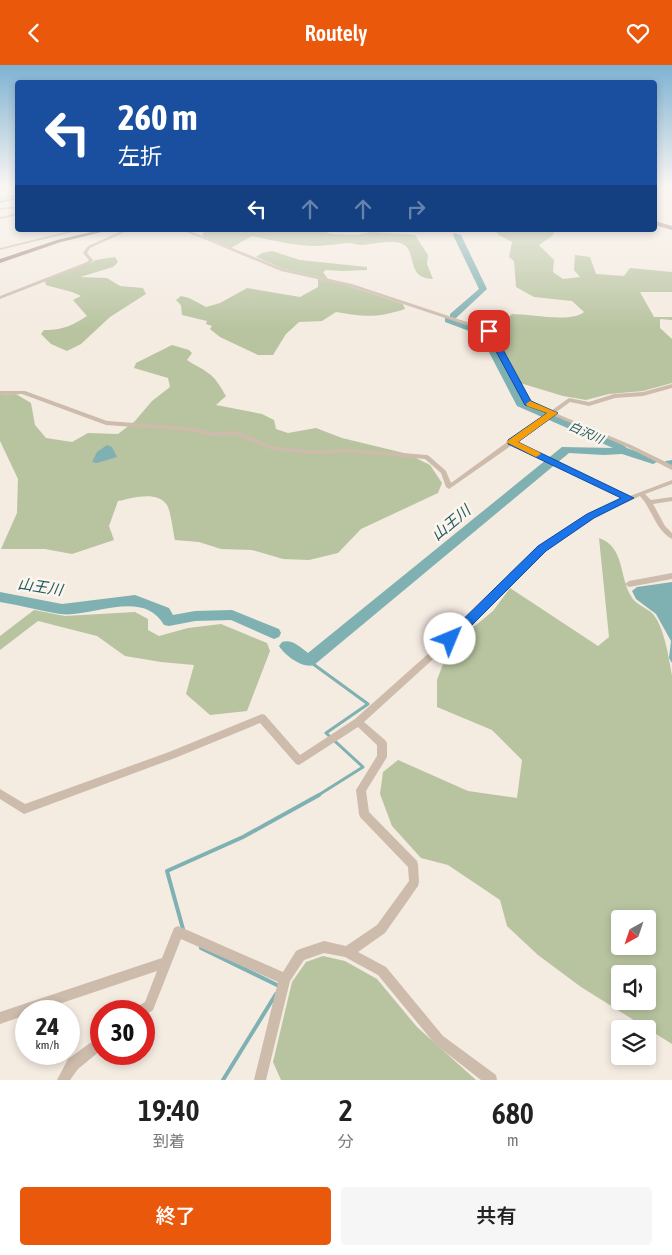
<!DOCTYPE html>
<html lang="ja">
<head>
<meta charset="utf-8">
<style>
	body { margin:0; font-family:"Asap Condensed","Noto Sans JP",sans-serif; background:#f6f6f6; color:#222; height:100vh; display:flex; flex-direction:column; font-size:19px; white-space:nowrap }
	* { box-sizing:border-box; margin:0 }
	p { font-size:16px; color:#767676 }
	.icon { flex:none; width:28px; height:28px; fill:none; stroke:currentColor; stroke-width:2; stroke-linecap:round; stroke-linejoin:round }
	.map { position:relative; height:1015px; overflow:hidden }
	.drawer { display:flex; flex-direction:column; background:#fff; flex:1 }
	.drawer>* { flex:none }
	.hud { position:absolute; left:15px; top:15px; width:642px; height:152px; border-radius:5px; box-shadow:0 2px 8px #0003; background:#1a4fa0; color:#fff; overflow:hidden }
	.needle { width:32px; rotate:220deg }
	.controls { position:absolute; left:611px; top:845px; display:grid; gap:10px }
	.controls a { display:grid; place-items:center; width:45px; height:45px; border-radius:5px; background:#fff; box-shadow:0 2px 8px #0003; font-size:25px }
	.speed { position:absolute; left:15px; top:935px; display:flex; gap:10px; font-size:25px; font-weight:700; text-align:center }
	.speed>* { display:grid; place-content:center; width:65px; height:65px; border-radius:50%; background:#fff; box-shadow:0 2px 8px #0003; line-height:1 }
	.speed small { font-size:12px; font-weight:400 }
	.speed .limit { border:8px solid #d22; background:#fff; color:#111 }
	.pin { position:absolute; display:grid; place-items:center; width:42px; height:42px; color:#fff; margin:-21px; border-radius:10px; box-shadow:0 2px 8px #0006 }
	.me { position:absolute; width:55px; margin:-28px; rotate:45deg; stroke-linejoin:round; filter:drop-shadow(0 0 4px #0008) }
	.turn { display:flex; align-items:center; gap:18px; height:105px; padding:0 20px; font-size:22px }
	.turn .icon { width:65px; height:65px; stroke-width:2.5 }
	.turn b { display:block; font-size:35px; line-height:42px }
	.lanes { display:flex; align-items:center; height:48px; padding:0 20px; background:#0003; justify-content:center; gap:25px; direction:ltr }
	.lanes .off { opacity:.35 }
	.eta { display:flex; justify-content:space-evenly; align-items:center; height:85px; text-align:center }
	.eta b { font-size:30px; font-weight:600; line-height:35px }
	.action { display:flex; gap:10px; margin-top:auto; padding:10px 20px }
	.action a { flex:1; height:58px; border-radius:5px; background:#ea580c; color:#fff; font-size:20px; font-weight:600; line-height:58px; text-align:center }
	.action a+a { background:#f6f6f6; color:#222 }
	header { display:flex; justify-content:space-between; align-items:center; height:65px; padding:0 20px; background:#ea580c; color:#fff; font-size:22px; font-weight:600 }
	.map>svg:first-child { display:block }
</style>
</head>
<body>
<header><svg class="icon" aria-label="back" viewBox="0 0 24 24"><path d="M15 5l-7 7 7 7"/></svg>Routely<svg class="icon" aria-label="heart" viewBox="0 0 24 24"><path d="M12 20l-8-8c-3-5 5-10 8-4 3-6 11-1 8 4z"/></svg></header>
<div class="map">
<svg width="672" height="1015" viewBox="0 0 672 1015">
	<rect width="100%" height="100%" fill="#f4ebe1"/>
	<g fill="#b8c4a0" fill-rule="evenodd">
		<path d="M203,165H319L332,169L357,170L371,167L415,170L428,190L427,199L433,214C404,214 419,183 400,178C391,175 372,179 362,180C357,180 352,178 347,178C336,179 324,181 312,181C292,180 272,175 252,171L231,183L202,171L204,167Z"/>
		<path d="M494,165H556L552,171L539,180L554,195L553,207L563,214L580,212L574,205L575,190L590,192L596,209L624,211L630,203L672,207V227H640L654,252H672V255L660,254V263L672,274V318L643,326L609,329L586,335L563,331L520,318L494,266L512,249C530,249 572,258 584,247L572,236L534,232L516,222L514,196L509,192L512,177L499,170Z"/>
		<path d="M272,186L300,195L367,202V205L343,206L326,205L323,207L328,214L284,204L256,192L262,188Z"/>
		<path d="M115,192L118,197L113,202L80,212L107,213L120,221L143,223L146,229L110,252L81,279L67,286L51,279L41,269L44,265C61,266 73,260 87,251L73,235L81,231C70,225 58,224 46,220L45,216L91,198L95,195Z"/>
		<path d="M318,214L346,220L403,239L405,244C377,253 365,252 336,247L322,256L299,257L286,269L273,290H258L220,272L210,264L212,261L206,259L207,256L182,250L181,240L176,235L181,231L189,233L206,242L220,238L247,223L300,232L318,222Z"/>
		<path d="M172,280L189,285L192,288L187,295C194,300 202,303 208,308C216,313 221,323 226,331L216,340L262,349L274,355L276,364L288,368L316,363L342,373L408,389L430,400L442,418L438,428L361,464L338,488L309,495L283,494L252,485L221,484L199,477L175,475C173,467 171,447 167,440C157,425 132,433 118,436L109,461L114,475L72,489L45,484H1L17,448L18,414L0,376V330L16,329L31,338L35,360L46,373L72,377L88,368L118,369L135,356L152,336L170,322L168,313L134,303L136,298Z"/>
		<path d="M599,473C625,482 619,512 631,531C634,538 646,543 652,548C664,560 669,594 672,610V979L581,922L538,890L507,861L500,835L448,800L421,793L392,761L380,729L383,707L398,695L468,726L517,733L522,695L492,665L437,642V615L446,591L470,565L493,546L510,523L598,581L609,572ZM620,854H648V881H620ZM620,909H648V936H620Z"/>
		<path d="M34,545L65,551L135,547L148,554V565L159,571L188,563L221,559L267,578L270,586L247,646L210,650L186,629L194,600L161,597L125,591L97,571L38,556L0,585V571Z"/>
		<path d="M323,891L345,896L377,914L417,962L476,1015H281L273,997L292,917L306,897Z"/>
	</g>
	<g fill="#7fb0b2">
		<path d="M107,380L112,382L117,392L97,398L92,397L97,387Z"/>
		<path d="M672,517V598L669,593L671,576L656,549L636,534L632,526L637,522Z"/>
	</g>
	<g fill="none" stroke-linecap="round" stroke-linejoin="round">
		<path stroke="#7fb0b2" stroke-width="3" d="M309,596L368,639L326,668L363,702L317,731"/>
		<g stroke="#7fb0b2" stroke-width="4">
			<path d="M183,864L167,806L243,772L319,730"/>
			<path d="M201,883L279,921"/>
			<path d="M223,1015L276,929"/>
		</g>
		<path fill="#7fb0b2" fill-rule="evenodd" d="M18,132V134L0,138V136Z"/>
		<g fill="#7fb0b2" fill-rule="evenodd">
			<path d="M454,168L461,170L487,224L456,253H451L487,266L525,337L618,376L627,383L657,394L659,396L653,399L622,389L604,390L569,388L314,600C304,604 285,591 279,581L282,577C292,574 300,582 308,588L562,382L613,383L517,341L480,270L445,257V253H450V249L479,224L453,170Z"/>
			<path d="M672,395V401L666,400L664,398L666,396Z"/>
			<path d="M0,527L62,539L135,530L169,543L173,550L195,546L232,545L279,564L281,568L279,572L274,574L231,555L195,556L169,561L164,560C143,523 92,553 60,549C40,546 20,540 0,537Z"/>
		</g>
		<g fill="#cdbbac" fill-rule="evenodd">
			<path d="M18,129V131L0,135V133Z"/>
			<path d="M18,141V143L0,145V143Z"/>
			<path d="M18,148V150L0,154V152Z"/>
			<path d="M74,165H81L0,185V183Z"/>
			<path d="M124,165H129L90,183L87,188L93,195L90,199L0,234V231L87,197L89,195L83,188L88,181Z"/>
			<path d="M182,165H187L284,204L352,219L491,265L530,337L551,346L569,333L589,337L614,329L643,327L672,319V323L643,331L615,333L589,341L570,337L555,348L631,380L672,400V405L627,382L552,350L515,377L630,431L672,415V419L645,429L651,435L672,432V436L653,439L665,461L672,468V474C656,466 652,444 640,431L593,453L545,486L453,576L364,657L385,675L387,678V692L366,726L369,747L417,796L418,800L419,817L418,821L385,868L358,887L386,902L443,971L496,1010L497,1015H481L435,979L378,910L345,892L324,888L304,895L290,916L266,1015H254L278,917L181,874L153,945L144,951V946H135L137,942L145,937L157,906L38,946H26V950L0,959V947L162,893L174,863L178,861L283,907L296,886L300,884L324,876L346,881L377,860L409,816L408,802L360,752L359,749L356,725L377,691V680L358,662L299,700L296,699L260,658L175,693L24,749L0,734V724L25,739L169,687L262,649L265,650L300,690L355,654L447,572L539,482L589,449L624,433L512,380L449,424L446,422L441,408L425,394L353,388L307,389L271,385L236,370L210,371L189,366L106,360L22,329L0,330V326H25L107,356L189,362L210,367L237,366L272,381L307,385L353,384L427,390L429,391L446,406L451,418L547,348L526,339L487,267L349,221L281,206Z"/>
			<path d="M672,508V514L629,522L625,519L629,516Z"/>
			<path d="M101,971V985L78,1004L70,1015H57L68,994L97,973Z"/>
		</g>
		<g fill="#a18a7d" fill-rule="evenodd">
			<path d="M655,156L672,161V165L655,160Z"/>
			<path d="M100,165H110L61,177L0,198V194L57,175Z"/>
		</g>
	</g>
	<linearGradient id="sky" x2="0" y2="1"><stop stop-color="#7eb2d2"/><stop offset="0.46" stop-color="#faf6f2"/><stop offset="1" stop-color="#faf6f2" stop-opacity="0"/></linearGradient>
	<rect width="672" height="264" fill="url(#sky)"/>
	<path fill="#1a73e8" stroke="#114b97" d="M489,264L493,266L531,336L558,348L518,377L634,433L594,453L546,486L455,577H446L444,574L446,571L538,481L587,449L621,433L508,379V375L547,348L525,340L485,266Z"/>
	<path fill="#f59e0b" d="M530,336L558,348L518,377L539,387L541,389L536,392L506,377L547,348L527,341L526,339Z"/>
	<g text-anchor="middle" stroke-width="5" stroke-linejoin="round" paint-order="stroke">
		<g font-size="12" font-style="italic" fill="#1f5a5e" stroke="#fbf5ee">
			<text transform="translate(586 368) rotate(24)" y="4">白沢川</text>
		</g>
		<g font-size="15" font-style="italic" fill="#1f5a5e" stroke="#fbf5ee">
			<text transform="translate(451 458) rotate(-40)" y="5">山王川</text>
			<text transform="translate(40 522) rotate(9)" y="5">山王川</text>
		</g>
	</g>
</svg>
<div class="controls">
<a><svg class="needle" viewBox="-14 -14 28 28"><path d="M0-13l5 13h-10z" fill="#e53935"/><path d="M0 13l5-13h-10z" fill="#767676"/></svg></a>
<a><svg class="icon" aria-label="sound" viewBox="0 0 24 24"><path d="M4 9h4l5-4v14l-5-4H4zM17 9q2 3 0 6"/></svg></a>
<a><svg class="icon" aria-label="layers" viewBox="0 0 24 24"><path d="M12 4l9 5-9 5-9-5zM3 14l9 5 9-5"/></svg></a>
</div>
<div class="speed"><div>24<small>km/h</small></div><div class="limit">30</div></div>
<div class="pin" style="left:489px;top:266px;background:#d93025"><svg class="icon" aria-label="arrive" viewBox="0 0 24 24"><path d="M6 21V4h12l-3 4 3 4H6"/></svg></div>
<svg class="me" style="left:450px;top:574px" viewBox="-20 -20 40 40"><circle r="19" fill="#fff"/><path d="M0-13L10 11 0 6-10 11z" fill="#1a73e8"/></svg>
<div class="hud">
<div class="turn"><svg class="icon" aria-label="left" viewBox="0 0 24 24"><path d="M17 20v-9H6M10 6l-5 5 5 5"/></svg><div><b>260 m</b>左折</div></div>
<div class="lanes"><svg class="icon" aria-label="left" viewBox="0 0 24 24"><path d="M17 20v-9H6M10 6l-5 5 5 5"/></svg><svg class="icon off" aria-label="ahead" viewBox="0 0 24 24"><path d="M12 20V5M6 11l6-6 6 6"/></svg><svg class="icon off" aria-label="ahead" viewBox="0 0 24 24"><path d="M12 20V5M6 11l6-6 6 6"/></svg><svg class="icon off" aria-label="right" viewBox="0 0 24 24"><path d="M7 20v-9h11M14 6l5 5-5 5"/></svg></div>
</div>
</div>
<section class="drawer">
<div class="eta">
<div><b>19:40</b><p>到着</p></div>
<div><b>2</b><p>分</p></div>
<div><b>680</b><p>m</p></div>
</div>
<div class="action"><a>終了</a><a>共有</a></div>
</section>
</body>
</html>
